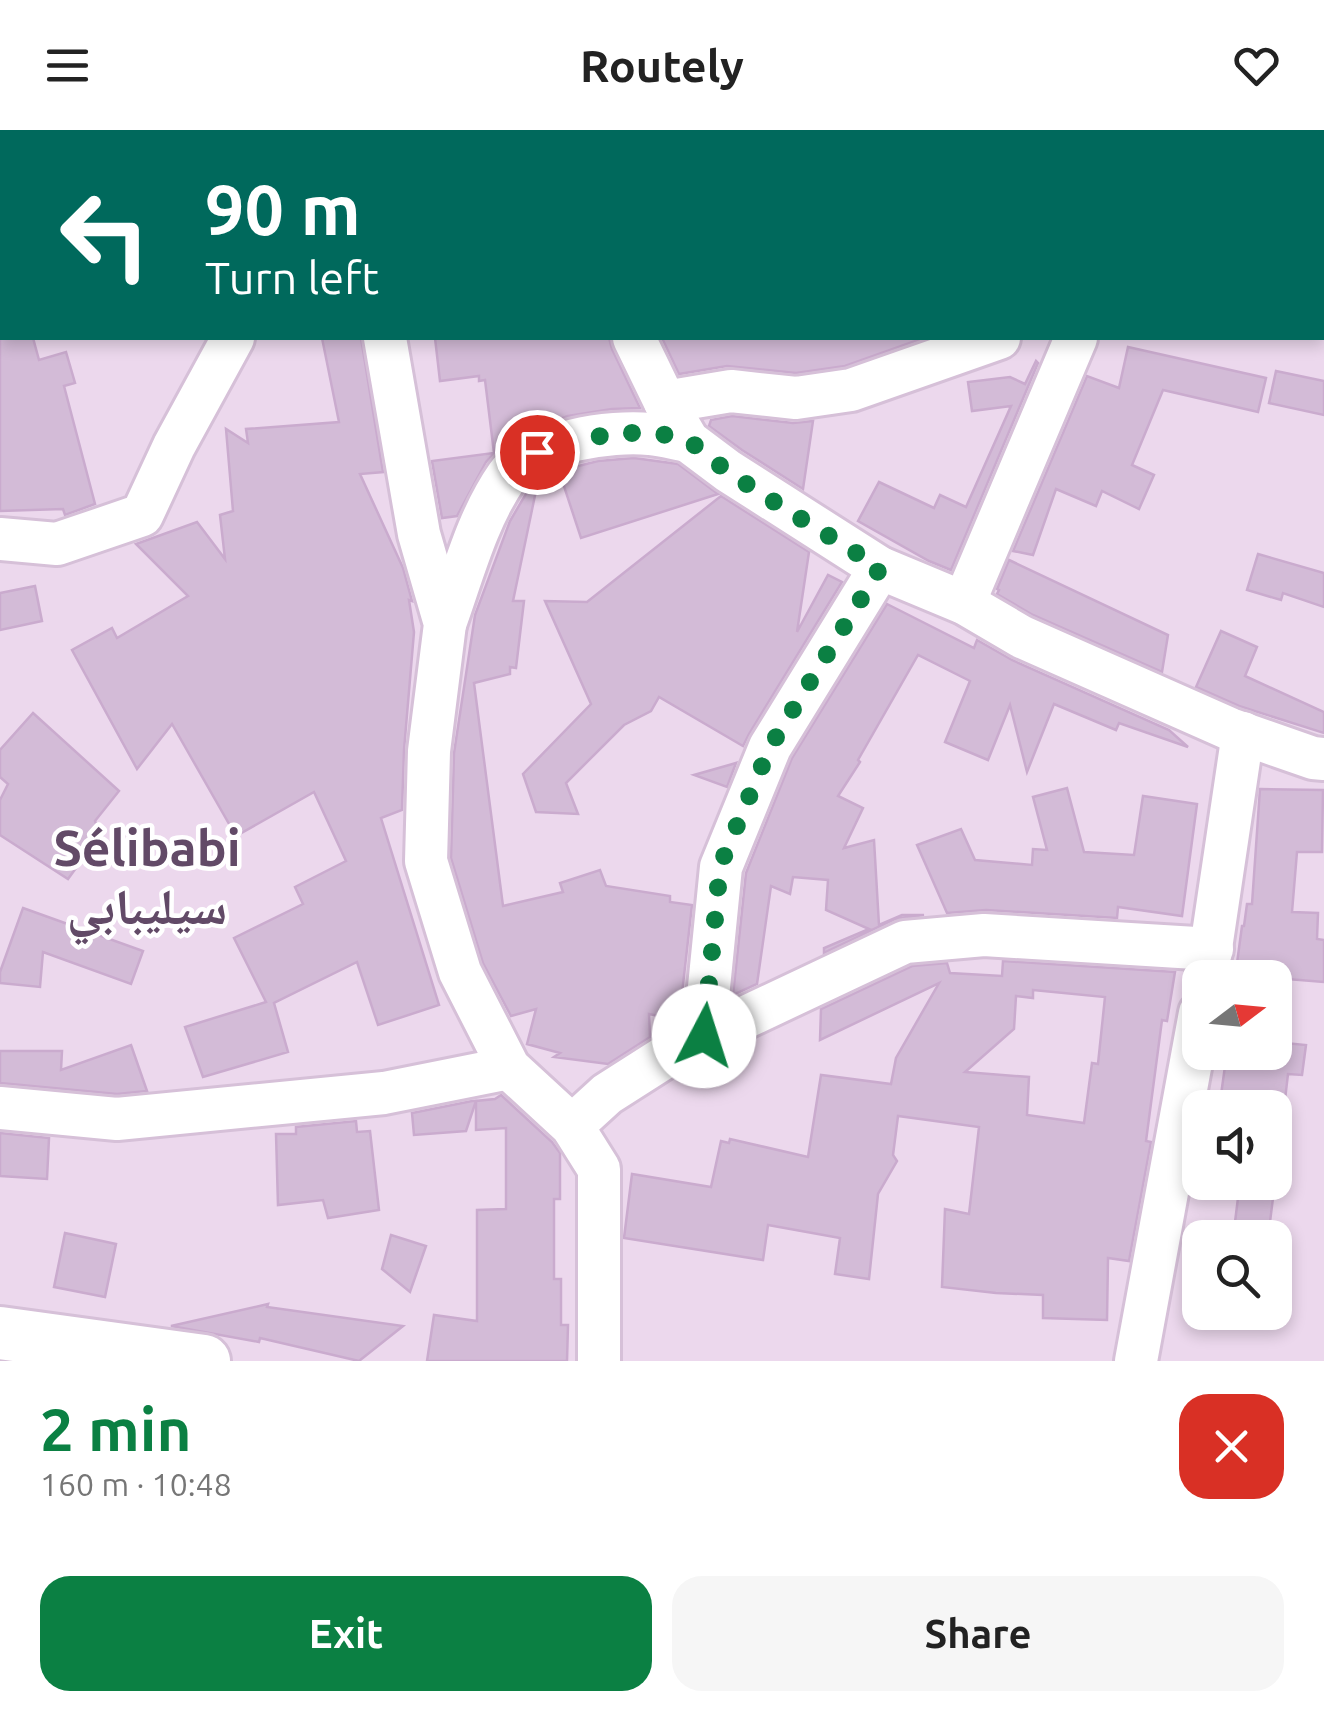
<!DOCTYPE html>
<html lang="en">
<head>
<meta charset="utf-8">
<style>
	body { margin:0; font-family:Ubuntu,"Noto Naskh Arabic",sans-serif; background:#f6f6f6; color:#222; height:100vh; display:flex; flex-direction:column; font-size:38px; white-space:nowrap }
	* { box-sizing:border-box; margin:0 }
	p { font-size:32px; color:#767676 }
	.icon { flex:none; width:55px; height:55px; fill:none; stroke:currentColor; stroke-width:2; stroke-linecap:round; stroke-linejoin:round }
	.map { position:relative; height:1231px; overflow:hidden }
	.side { display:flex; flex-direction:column; background:#fff; flex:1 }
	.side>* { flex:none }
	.guide { position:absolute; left:0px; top:0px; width:1325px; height:210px; box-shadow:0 5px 15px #0003; background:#00695c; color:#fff; overflow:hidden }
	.needle { width:65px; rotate:74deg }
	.controls { position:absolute; left:1182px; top:830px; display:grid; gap:20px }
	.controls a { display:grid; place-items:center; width:110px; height:110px; border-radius:20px; background:#fff; box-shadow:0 5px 15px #0003; font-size:50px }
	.pin { position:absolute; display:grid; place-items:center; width:85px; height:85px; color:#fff; margin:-42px; border:5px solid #fff; border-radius:50%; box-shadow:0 2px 10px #0007 }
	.me { position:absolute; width:110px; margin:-55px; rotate:5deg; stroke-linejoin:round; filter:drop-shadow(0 0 8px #0008) }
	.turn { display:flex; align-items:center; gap:35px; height:210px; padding:0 40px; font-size:45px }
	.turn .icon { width:130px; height:130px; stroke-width:2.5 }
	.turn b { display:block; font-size:70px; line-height:85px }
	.round { display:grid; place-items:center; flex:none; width:105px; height:105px; border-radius:30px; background:#f6f6f6 }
	.head { display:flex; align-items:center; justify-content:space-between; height:170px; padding:0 40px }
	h1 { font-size:60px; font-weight:700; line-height:75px; color:#0b8043 }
	.primary-button { display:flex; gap:20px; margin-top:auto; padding:20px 40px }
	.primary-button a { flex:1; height:115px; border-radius:30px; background:#0b8043; color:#fff; font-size:40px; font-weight:700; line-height:115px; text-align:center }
	.primary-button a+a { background:#f6f6f6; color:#222 }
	header { display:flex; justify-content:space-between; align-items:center; height:130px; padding:0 40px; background:#fff; font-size:45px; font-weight:700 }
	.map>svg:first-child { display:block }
</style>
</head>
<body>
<header><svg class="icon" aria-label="menu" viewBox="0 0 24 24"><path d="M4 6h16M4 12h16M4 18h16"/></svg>Routely<svg class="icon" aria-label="heart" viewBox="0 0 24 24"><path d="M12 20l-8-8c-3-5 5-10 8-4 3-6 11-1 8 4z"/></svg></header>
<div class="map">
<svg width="1324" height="1231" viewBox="0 0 1324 1231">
	<rect width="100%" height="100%" fill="#f1e3f2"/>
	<path fill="#ecd8ed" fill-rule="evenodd" d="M0,0H1324V1231H0ZM2,2H1322V208H2ZM1200,848H1275V922H1200ZM1200,978H1275V1052H1200ZM1200,1108H1275V1182H1200Z"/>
	<g fill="#d3bbd7" stroke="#caabce" stroke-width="2.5" fill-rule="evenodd">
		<path d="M0,208H33L39,230L66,222L75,253L64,256L95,374L65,385L63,379L0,381Z"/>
		<path d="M322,208H361L383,342L360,344L403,438L412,471L409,470L414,502L404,620L402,680L381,688L439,875L378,895L357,832L274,873L288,922L203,947L185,897L266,872L234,808L303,774L295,757L346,731L314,662L236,706L172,594L137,639L72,520L112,498L117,508L188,466L136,414L197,392L225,429L220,385L233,381L226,299L248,313L246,299L339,292Z"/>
		<path d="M435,208H609L612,219L640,278L612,279L568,286L521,303L501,316L486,332L457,386L442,388L432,331L494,323L485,250L479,251V246L440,251Z"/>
		<path d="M662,208H921V209L845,236L796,243L727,236L679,244Z"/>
		<path d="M1128,217L1266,248L1258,282L1163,260L1132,335L1154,345L1139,379L1102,361L1096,376L1056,359L1033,425L1013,421L1087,246L1119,258Z"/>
		<path d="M1036,231L1038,233L951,440L929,431L858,391L879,352L934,378L940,365L966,377L1011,276L972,281L968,252L1010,247L1025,254Z"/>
		<path d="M1276,241L1324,251V285L1269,273Z"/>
		<path d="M732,286L793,293L813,291L803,359L742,320L709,296L711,290Z"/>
		<path d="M634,328L678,334L718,364L581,408L559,341L598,331Z"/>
		<path d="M538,351L513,471H524L516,538L510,537V544L474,553L503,776L563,762L560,753L600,740L606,756L670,766V772L692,775L679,890L649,884L650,907L608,934L554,927L560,923L527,914L536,879L511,886L483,833L451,728L454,623L475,485L510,391L527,362Z"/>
		<path d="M721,366L809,422L797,502L828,445L842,452L749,604L743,616L659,567L651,581L624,595L566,653L578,684L536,682L523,644L591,574L545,471L587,472Z"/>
		<path d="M1258,424L1324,443V477L1283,463L1281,470L1247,460Z"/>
		<path d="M1009,430L1168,505L1162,542L1033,485L997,464L999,460L997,459Z"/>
		<path d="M35,456L42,491L0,500V463Z"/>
		<path d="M887,474L974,518L977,510L1012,530L1169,600L1188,617L1119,593L1116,600L1054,574L1027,642L1010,575L988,630L945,612L970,551L918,525L858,630L860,632L838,666L863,678L844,718L874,710L879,795L902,785H924L895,789L824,823V818L869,799L826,780L828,750L793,747L790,764L771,756L757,854L733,865L746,743L792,628Z"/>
		<path d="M1221,501L1257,517L1245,546L1324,582V603L1239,576L1196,557Z"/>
		<path d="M33,583L119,661L95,691L100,705L68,749L0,705V670L8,654L0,647V620Z"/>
		<path d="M736,633L727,657L694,645Z"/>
		<path d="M1067,658L1084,722L1134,725L1143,666L1197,674L1182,786L1118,777L1117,788L986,780L947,783L917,715L961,699L975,730L1032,735L1033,719L1047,720L1033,667Z"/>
		<path d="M1260,659L1323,660L1322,722H1297L1292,782L1318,783L1317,809L1324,810V852L1275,848H1235L1242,796H1244L1247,774H1252Z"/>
		<path d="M23,778L143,821L131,854L43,822L40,857L0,853V842Z"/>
		<path d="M1003,831L1175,842L1167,891L1162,890L1146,1011L1151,1012L1129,1131L1108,1128L1107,1190L1043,1188V1165L996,1163L942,1157L945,1079L969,1084L979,997L898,986L893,1025L897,1031L878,1064L869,1149L835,1144L840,1108L768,1095L763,1130L624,1108L632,1044L711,1057L721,1011L729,1013L730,1009L808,1027L821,945L891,954L896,928L939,853L820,910L821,879L912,836L947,833L950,843L1002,846ZM1033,860L1105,867L1098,934L1092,933L1084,993L1027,985L1029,947L965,942L1014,899L1016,866L1033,868Z"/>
		<path d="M1275,912L1306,915L1302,945L1288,944L1284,978H1254L1220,972L1227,922H1275Z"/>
		<path d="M131,915L147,961L117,964L0,953V921H62L61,940Z"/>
		<path d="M501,965L552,1012L560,1023V1069H554V1149H561V1195H568L567,1231H427L434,1185L477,1191V1080L506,1079V998L476,1000V971L495,969Z"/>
		<path d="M472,971H476L466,1001L414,1005L412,983Z"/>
		<path d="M356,991L357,1002L370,1001L379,1080L328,1088L323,1070L278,1075L276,1004H296V997Z"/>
		<path d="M0,1003L49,1008L47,1049L0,1046Z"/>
		<path d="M1240,1052H1275L1268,1108H1233Z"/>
		<path d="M65,1103L116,1114L105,1167L54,1157Z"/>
		<path d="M391,1105L426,1116L410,1162L382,1139Z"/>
		<path d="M268,1174L267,1177L403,1196L359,1231L260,1208L259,1212L171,1196Z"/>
	</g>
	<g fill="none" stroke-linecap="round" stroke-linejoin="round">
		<defs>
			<g id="minor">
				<path d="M238,0L243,2"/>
				<path d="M1042,0V2"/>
				<path d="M345,2L346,0"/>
				<path d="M602,2V0"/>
				<path d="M1239,2L1242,0"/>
				<path d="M385,208L419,404L445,494L429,621L426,731L460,842L509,938L572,996L599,1039V1231"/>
				<path d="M634,208L665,272L688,311L728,341L880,438L964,473L1022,507L1230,599L1313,628L1324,629"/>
				<path d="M665,272L731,261L796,268L851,260L999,208"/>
				<path d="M0,409L57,414L142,385L174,316L233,208"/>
				<path d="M964,473L1076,208"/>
				<path d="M445,494C463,444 477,389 507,346C532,311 611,300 650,304C663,305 676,309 688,311"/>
				<path d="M1207,845L1243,603"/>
				<path d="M704,907L721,737L770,617L880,438"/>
				<path d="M0,978L117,989L384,963L509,938"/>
				<path d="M572,996L607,964L676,920L905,812L984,805L1212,819"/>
				<path d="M1136,1231L1200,883"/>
			</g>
			<path id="tertiary" d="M0,1203L204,1231"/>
		</defs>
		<use href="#minor" stroke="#d6c0d8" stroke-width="48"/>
		<use href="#tertiary" stroke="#d6c0d8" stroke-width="58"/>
		<use href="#minor" stroke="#fff" stroke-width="42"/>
		<use href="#tertiary" stroke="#fff" stroke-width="52"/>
	</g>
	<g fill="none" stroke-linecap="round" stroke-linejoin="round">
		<path stroke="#0b8043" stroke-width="18" stroke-dasharray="0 32.4" d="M537,322C578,308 645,293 687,311C703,318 716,334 730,343C779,376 830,406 880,438L770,617L720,736L704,906"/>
	</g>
	<g text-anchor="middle" stroke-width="9" stroke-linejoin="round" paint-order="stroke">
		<g font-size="50" font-weight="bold" fill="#624a67" stroke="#fff">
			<text x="147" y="736">Sélibabi<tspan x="147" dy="58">سيليبابي</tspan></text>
		</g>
	</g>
</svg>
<div class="controls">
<a><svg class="needle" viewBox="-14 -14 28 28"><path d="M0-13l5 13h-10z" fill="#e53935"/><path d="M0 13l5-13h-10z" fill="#767676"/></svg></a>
<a><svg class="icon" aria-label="sound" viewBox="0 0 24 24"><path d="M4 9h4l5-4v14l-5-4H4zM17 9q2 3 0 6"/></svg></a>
<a><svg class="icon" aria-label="search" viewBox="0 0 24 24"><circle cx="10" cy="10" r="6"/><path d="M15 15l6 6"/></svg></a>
</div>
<div class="pin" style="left:537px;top:322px;background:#d93025"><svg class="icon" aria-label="arrive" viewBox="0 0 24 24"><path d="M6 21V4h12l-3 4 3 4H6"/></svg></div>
<svg class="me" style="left:704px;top:906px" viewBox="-20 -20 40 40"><circle r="19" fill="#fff"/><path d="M0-13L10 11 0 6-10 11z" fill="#0b8043"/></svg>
<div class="guide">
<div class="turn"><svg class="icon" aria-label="left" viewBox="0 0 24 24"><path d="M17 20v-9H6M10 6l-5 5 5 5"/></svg><div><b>90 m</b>Turn left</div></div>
</div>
</div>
<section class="side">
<div class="head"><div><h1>2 min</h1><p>160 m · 10:48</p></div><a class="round" style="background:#d93025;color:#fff"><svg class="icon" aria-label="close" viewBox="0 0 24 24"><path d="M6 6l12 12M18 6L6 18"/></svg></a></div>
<div class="primary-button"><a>Exit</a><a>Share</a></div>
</section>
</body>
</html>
